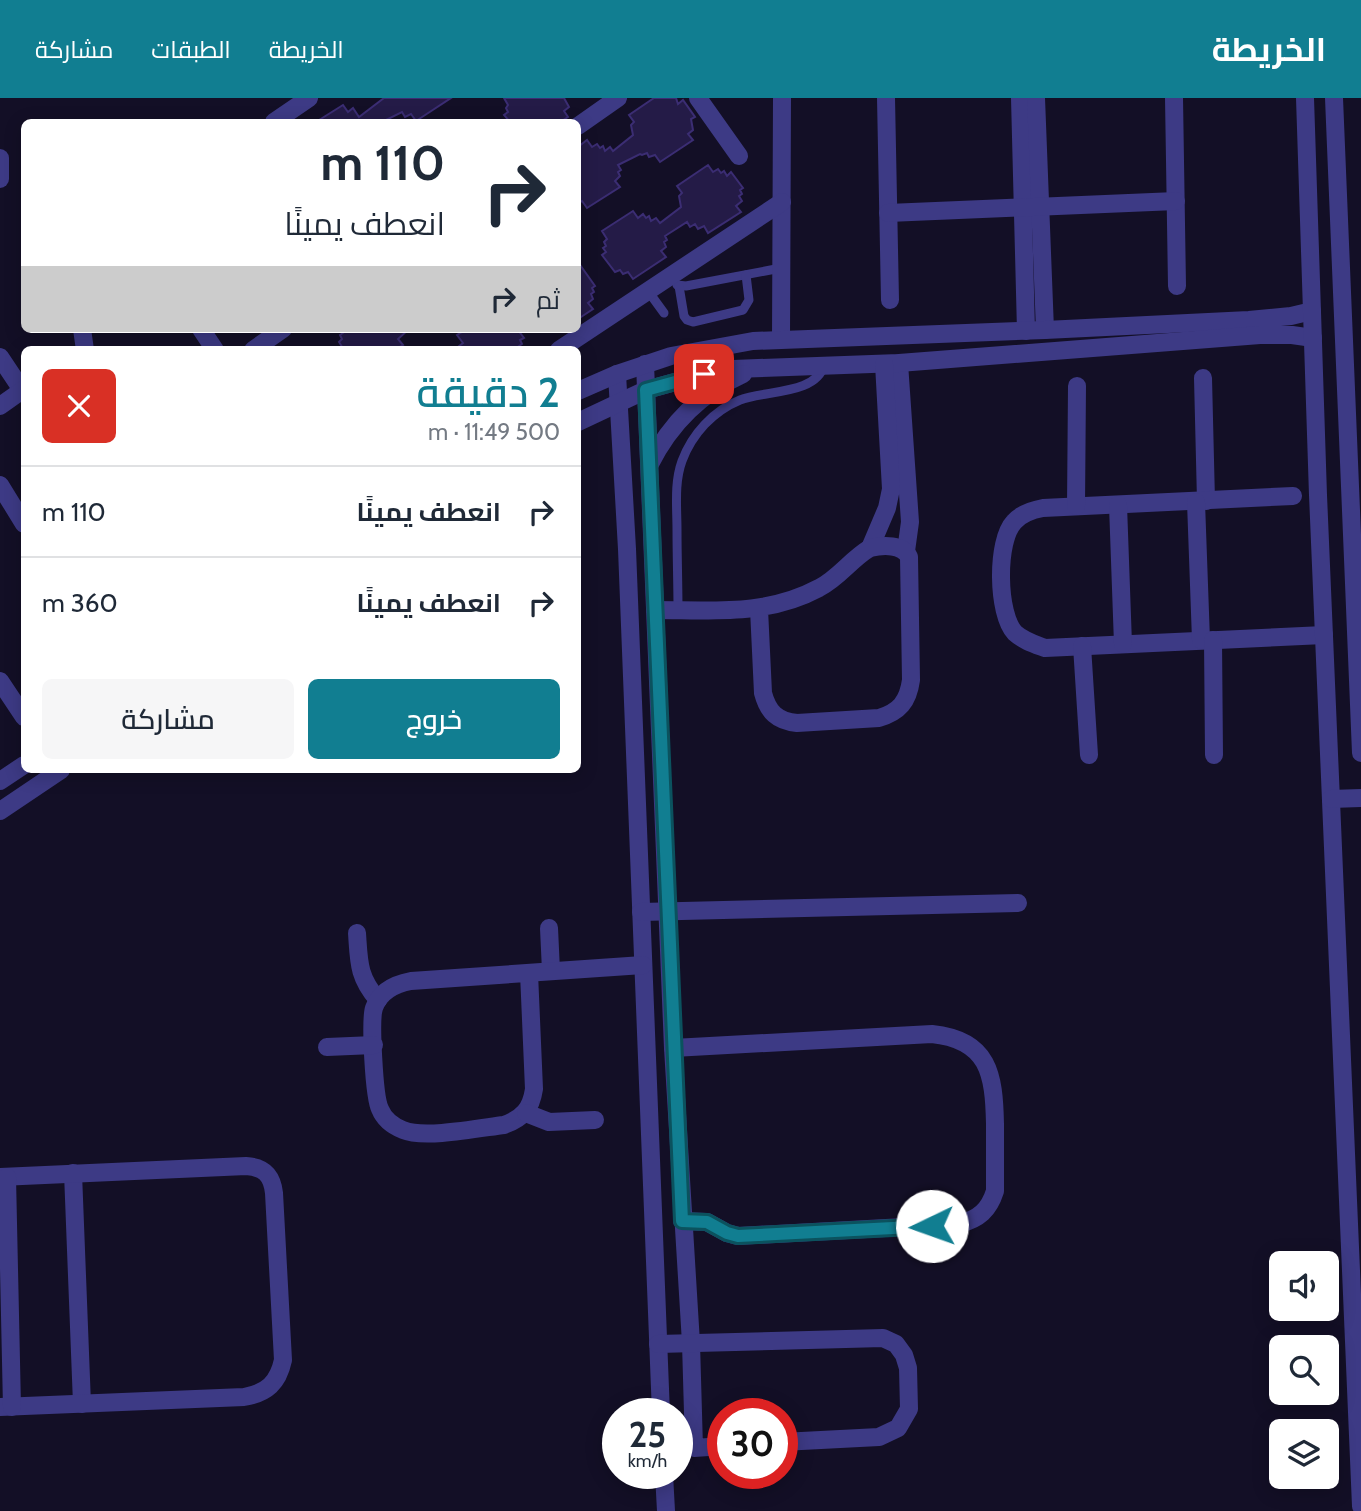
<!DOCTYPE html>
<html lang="ar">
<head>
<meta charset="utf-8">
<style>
	body { margin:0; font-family:Cabin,Cairo,sans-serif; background:#f6f6f7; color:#1f2937; direction:rtl; height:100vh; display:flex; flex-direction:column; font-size:26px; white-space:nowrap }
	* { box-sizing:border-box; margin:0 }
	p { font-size:23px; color:#747a83 }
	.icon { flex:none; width:38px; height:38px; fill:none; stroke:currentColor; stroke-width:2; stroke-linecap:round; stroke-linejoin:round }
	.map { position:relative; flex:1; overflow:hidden; direction:ltr }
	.panel { position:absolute; left:21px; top:248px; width:560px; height:427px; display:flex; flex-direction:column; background:#fff; border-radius:10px; box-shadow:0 4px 18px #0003; direction:rtl }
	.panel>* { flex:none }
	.hud { position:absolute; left:21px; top:21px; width:560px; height:214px; border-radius:10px; box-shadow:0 4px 18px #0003; direction:rtl; background:#fff; color:#1f2937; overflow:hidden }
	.controls { position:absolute; left:1269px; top:1153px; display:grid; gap:14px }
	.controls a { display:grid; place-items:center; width:70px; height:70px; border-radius:10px; background:#fff; box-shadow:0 4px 18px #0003; font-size:35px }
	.speed { position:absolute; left:602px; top:1300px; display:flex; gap:14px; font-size:35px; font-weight:700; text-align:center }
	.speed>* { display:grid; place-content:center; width:91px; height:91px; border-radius:50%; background:#fff; box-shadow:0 4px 18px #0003; line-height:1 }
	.speed small { font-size:18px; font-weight:400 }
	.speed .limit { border:10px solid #d22; background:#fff; color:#111 }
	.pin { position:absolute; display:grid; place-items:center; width:60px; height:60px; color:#fff; margin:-30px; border-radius:14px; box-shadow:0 4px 10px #0006 }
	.me { position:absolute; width:77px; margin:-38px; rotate:267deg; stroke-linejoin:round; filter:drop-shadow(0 0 5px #0008) }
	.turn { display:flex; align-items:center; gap:24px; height:147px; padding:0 21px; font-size:32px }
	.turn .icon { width:91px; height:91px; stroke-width:2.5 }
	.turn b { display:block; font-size:49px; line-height:60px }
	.then { display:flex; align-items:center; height:66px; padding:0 21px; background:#0003; gap:14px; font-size:26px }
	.round { display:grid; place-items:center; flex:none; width:74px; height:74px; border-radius:10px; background:#f6f6f7 }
	.head { display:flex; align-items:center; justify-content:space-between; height:119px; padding:0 21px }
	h1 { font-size:42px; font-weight:600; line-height:52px; color:#117e91 }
	.cta { display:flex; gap:14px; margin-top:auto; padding:14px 21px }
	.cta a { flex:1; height:80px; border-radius:10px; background:#117e91; color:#fff; font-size:28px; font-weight:600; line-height:80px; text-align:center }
	.cta a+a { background:#f6f6f7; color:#1f2937 }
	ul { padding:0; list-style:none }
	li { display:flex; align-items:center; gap:21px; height:91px; padding:0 21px; border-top:2px solid #e0e1e3 }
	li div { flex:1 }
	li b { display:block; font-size:26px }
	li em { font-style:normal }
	header { display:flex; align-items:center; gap:42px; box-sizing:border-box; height:98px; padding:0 35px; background:#117e91; color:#fff }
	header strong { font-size:33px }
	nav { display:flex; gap:38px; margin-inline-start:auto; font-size:24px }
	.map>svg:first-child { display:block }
</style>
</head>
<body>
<header>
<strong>الخريطة</strong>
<nav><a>الخريطة</a><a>الطبقات</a><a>مشاركة</a></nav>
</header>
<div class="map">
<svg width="1361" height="1413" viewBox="0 0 1361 1413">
	<rect width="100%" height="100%" fill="#130f26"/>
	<g fill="#241b47" stroke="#3b2d73" stroke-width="2">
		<path d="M384,0H451L416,23L411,16L405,19L402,14L382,24H316L343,7L348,14L353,10L359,19Z"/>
		<path d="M504,0H564L569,9L564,13L568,19L560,24H510L504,17L508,14L506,10L508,7Z"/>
		<path d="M654,0H676L678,6L683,2L695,19L691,21L693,32L688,36L693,42L660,64L655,57L649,59L647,55L642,57L640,56L618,67L621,72L618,74L620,78L615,83L620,89L587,110L582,103L578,105V49L587,42L592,49L597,46L600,50L603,48L605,53L610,49L613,53L633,37L631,27L634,24L629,17Z"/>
		<path d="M708,67L713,74L718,71L721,75L724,73L727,78L731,74L743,90L740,92L742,96L739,98L742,103L736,108L741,114L708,135L704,128L698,131L695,126L690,129L687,124L665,138L667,142L664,144L666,149L661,153L666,159L633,181L628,174L623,176L620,172L615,174L602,157L606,154L603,150L606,148L604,144L607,141L602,133L633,113L638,120L643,116L646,120L649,118L651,123L656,120L660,125L681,109L679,98L682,95L677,88Z"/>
		<path d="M578,164L595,188L592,190L594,194L591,196L593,201L588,205L593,211L578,221Z"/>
		<path d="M341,231H409L398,241L403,247L394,252H344L339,244L342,241L340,237L343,235Z"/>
		<path d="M467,231H517L524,240L520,242L522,246L513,252H454L463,245L457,237Z"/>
	</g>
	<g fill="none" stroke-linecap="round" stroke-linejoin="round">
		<g stroke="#3d3a85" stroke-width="9">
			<path d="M677,187L686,188L781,170"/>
			<path d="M679,188L684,218L687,222L693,224L743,212L749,202L746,177"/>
			<path d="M648,193L664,215"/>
			<path d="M678,512C678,486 677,459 677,432C677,409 674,385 682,363C692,336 713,313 740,302C765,292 816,297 824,267"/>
		</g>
		<g stroke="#3d3a85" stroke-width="18">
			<path d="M698,0L739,58"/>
			<path d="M886,0L890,202"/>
			<path d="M1020,0L1026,233"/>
			<path d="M1036,0L1045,232"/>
			<path d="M1174,0L1177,188"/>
			<path d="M274,24L309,0"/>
			<path d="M578,28L618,0"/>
			<path d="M0,60V81"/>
			<path d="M888,115L1176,103"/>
			<path d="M82,231L85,252"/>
			<path d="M201,231L215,252"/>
			<path d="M781,241L782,0"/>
			<path d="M253,252L283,231"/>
			<path d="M559,252L782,104"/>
			<path d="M0,259L22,292"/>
			<path d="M899,265L910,424L906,453"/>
			<path d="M645,266L673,950L691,1245L694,1350L723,1348"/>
			<path d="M617,276L627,451L661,1316"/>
			<path d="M1203,280L1206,403"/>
			<path d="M578,293L617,276L671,258L753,243L1045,232L1249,222L1291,218L1312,213"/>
			<path d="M0,308L24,291"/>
			<path d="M578,324L646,292L704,276L733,271L899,265L1260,237H1292L1313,240"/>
			<path d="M650,366C671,324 701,295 743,276"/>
			<path d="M0,387L24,426"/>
			<path d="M1293,398L1043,410C1032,412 1022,415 1014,424C996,443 997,516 1015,535C1024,543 1034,546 1045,550L1324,537"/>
			<path d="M1196,404L1201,542"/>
			<path d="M1118,407L1123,546"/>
			<path d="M1076,408L1077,288"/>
			<path d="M870,450L887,410L891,391L884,266"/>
			<path d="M655,512C713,512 767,518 819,490C839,480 851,461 870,450C883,447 903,446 909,459L911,582C908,604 899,614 879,620L797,625C777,623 768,614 763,595L759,511"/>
			<path d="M1213,542L1214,657"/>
			<path d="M1082,548L1089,657"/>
			<path d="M0,583L24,619"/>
			<path d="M0,683L24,667"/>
			<path d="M0,713L61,672"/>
			<path d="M641,814L1018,805"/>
			<path d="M549,830L551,873"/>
			<path d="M357,835C359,864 358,879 378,902"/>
			<path d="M529,875L534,991C531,1011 523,1020 504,1027C480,1030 424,1041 403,1032C393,1028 384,1021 380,1011C374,999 370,922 374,910C380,893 395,886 411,883L643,867"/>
			<path d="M327,949L374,947"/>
			<path d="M673,950L932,936C989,942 994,976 995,1026C995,1048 995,1070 995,1093C989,1112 979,1121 959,1126L738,1138L727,1135L707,1124L682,1123"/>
			<path d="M526,1015L549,1024L595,1022"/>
			<path d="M73,1075L82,1306"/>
			<path d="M0,1079L246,1068C264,1069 272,1077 274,1095L283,1262C278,1285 267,1295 244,1299L0,1309"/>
			<path d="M7,1079L12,1309"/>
			<path d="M658,1246L883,1240L896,1246L904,1257L908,1270L909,1311L898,1330L879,1339L782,1344"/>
			<path d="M664,1376L666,1413"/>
		</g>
		<g stroke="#3d3a85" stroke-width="18">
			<path d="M1305,0L1318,397L1361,1408"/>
			<path d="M1334,0L1361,655"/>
			<path d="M1331,701L1361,700"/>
		</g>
	</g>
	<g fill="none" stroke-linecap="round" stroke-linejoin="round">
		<defs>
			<path id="route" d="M704,276L646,292L682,1123L707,1124L727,1135L738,1138L932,1128"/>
		</defs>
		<use href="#route" stroke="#0b525e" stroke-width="18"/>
		<use href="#route" stroke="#117e91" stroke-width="12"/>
	</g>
</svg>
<div class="controls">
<a><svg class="icon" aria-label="sound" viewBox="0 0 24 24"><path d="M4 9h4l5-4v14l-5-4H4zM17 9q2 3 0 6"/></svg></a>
<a><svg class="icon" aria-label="search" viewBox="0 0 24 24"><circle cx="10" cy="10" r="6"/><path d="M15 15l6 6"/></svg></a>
<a><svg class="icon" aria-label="layers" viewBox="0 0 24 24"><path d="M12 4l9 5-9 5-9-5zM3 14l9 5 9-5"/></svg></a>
</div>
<div class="speed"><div>25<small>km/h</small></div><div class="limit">30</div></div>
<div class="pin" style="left:704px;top:276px;background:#d93025"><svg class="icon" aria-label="arrive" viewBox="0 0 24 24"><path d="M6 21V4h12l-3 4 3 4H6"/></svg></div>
<svg class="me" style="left:932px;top:1128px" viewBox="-20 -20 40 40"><circle r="19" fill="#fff"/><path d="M0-13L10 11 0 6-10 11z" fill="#117e91"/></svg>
<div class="hud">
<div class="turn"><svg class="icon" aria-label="right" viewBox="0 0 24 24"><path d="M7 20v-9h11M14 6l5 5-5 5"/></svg><div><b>110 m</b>انعطف يمينًا</div></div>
<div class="then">ثم<svg class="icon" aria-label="right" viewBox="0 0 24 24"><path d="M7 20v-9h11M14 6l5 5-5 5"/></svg></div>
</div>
<section class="panel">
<div class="head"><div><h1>2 دقيقة</h1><p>500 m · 11:49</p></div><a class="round" style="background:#d93025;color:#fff"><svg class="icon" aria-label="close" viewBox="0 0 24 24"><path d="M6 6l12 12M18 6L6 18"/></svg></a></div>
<ul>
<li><svg class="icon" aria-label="right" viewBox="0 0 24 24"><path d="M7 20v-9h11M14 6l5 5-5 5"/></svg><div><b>انعطف يمينًا</b></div><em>110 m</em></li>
<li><svg class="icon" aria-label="right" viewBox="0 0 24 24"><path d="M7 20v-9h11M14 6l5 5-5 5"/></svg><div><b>انعطف يمينًا</b></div><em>360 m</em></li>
</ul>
<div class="cta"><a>خروج</a><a>مشاركة</a></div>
</section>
</div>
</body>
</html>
